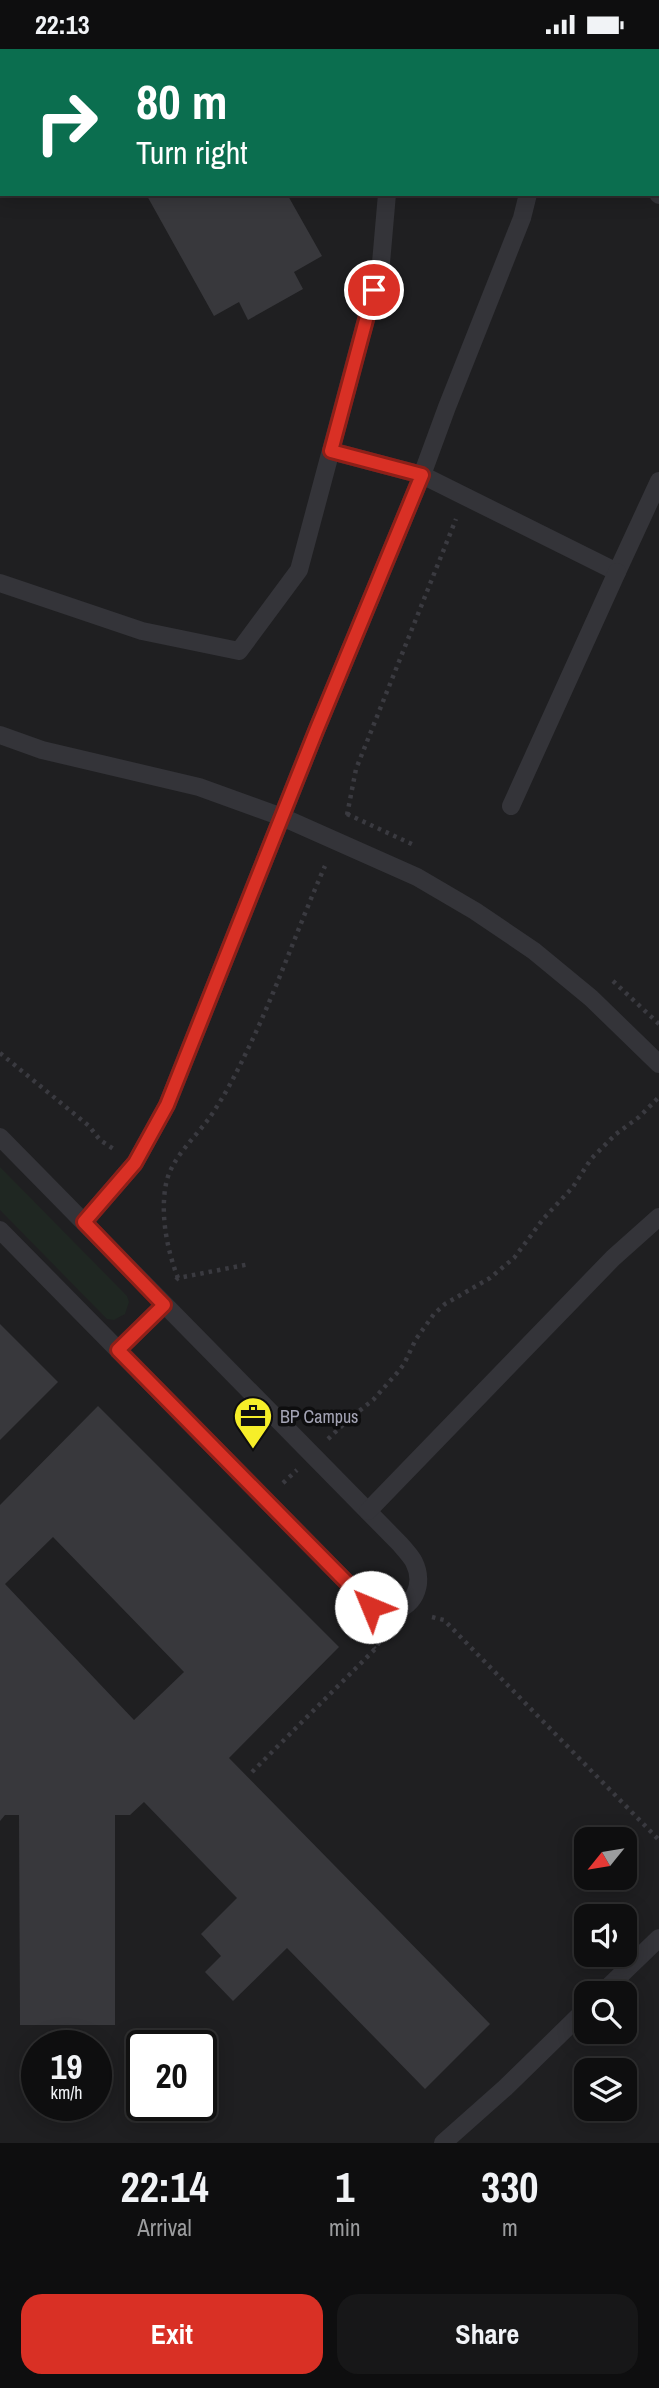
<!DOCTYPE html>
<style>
:root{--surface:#0e0e0f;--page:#171718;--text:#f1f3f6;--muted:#9b9c9e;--line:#2e2e2f;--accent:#d93025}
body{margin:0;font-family:"Archivo Narrow",sans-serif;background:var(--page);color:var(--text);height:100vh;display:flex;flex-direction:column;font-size:26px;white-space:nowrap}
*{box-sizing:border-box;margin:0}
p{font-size:23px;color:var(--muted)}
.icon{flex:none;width:38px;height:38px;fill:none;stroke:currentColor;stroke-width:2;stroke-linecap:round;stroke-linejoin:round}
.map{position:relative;height:2094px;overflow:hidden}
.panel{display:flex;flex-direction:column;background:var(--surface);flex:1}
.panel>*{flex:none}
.guide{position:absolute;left:0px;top:0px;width:660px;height:147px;box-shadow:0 4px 18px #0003,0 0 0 2px var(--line);background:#0b6e4f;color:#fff;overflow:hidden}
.needle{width:46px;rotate:240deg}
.tools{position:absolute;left:574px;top:1778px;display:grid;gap:14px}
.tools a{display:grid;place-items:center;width:63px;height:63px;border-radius:14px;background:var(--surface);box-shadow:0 4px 18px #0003,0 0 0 2px var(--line);font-size:35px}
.speed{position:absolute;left:21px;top:1981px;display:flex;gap:14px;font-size:35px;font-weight:700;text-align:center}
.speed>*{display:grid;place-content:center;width:91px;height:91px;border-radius:50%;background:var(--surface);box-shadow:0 4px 18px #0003,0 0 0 2px var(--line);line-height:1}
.speed small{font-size:18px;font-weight:400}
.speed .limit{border:4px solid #111;border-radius:10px;background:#fff;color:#111}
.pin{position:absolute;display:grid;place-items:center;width:60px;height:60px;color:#fff;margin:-30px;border:4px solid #fff;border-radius:50%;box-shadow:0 2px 7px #0007}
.me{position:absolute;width:77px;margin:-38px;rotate:315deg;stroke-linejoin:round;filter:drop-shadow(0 0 5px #0008)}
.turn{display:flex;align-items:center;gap:24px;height:147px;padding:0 21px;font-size:32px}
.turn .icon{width:91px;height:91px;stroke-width:2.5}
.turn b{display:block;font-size:49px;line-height:60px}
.eta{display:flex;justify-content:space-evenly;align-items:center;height:119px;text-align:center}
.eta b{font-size:42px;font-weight:700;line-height:49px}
.action{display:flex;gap:14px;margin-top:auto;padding:14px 21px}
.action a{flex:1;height:80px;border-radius:21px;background:var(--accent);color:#fff;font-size:28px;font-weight:700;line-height:80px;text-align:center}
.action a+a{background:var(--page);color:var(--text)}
.status{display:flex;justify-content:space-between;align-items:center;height:49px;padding:0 35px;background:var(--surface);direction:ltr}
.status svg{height:19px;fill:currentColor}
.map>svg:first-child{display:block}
.built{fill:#1f1f21;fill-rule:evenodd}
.green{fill:#1f2722}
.building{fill:#38383c;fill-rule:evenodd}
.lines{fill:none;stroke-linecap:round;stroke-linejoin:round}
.path{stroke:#3a3a40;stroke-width:4.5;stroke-dasharray:3.5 5;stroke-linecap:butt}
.lane{stroke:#343439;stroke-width:18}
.route-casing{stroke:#8d1f18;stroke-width:18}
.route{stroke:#d93025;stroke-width:12}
.labels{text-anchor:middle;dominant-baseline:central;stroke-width:7;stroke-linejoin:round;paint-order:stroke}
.poi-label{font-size:18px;fill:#a4a4b5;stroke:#0e0e0f;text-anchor:start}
</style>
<div class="status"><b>22:13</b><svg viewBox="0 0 49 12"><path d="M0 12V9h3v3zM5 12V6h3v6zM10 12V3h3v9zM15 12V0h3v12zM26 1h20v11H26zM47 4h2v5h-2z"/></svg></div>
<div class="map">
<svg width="659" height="2094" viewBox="0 0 659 2094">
<rect width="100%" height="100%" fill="#131314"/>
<path class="built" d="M0 0H659V2094H0ZM2 2H658V145H2ZM586 1790H625V1829H586ZM586 1867H625V1906H586ZM586 1944H625V1983H586ZM37 1997H96V2056H37ZM142 1997H201V2056H142ZM586 2021H625V2060H586Z"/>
<polygon class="green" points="0,1118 127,1247 129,1253 125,1265 114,1271 107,1270 0,1161"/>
<g class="building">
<polygon points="146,145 287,145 322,207 294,223 303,240 248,271 239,253 214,267"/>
<polygon points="0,1275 58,1333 0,1391"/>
<path d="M98 1357 339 1598 229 1709 490 1975 425 2040 287 1899 233 1952 205 1923 221 1907 201 1885 237 1849 144 1753 130 1766H115V1976H20L19 1766H5L0 1772V1456ZM53 1488 184 1623 134 1671 5 1535Z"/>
</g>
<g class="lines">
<g class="path">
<polyline points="347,765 416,797"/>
<polyline points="347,766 356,720 456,470"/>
<polyline points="613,932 659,975"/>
<polyline points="0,1004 89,1077 100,1091 115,1101"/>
<path d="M178 1229C167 1201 160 1165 166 1135 171 1109 195 1089 210 1068 223 1049 234 1029 244 1008 275 946 297 880 325 817"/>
<polyline points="176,1231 178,1229 250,1215"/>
<polyline points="328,1390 349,1370 373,1351 397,1324 404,1315 416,1290 434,1265 445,1255 490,1229 514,1209 544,1169 573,1138 591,1110 616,1085 639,1068 659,1048"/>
<polyline points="283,1434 297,1421"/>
<polyline points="432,1568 444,1571 659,1791"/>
<polyline points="356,1580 375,1600"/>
<polyline points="252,1723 375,1600 385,1584"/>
</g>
<g class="lane">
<polyline points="521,0 522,2"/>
<polyline points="535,0 537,2"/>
<polyline points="16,2 16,0"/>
<polyline points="0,32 2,30"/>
<polyline points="658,145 659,146"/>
<polyline points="331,402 422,426 617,523 659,432"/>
<polyline points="0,534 142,582 239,602 299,521 381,214 387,145"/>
<polyline points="0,686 42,701 199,738 282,768 417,828 475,862 534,902 591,949 659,1015"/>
<polyline points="511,757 617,523"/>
<path d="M0 1088 400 1495C405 1501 411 1507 414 1513 425 1535 414 1562 387 1562 382 1562 376 1559 371 1558L0 1181"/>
<polyline points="84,1173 135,1114 167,1056 316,682 422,426 447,358 522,169 528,145"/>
<polyline points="118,1301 164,1256"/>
<polyline points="368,1462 613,1209 659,1168"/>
<polyline points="602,1944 659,1889"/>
<polyline points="443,2094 505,2039 586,1960"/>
</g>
</g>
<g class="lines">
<g class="route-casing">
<polyline id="route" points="371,1558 118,1301 164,1256 84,1173 135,1114 167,1056 316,682 422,426 331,402 374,241"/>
</g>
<use href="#route" class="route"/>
</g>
<defs>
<g id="office-pin" transform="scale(2.0125)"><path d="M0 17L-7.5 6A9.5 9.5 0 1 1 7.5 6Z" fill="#f6ee29" stroke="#0e0e0f"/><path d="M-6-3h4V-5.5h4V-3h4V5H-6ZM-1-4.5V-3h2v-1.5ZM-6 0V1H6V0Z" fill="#111"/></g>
</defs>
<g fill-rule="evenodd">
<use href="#office-pin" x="253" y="1367"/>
</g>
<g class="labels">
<g class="poi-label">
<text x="280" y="1367">BP Campus</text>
</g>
</g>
</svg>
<div class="tools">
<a><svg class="needle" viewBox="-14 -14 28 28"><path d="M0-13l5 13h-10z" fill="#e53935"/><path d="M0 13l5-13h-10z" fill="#9b9c9e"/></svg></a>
<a><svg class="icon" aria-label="sound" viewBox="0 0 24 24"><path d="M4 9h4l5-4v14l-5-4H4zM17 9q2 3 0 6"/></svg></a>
<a><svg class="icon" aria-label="search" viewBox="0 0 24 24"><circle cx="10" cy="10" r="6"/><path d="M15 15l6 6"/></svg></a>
<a><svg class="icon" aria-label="layers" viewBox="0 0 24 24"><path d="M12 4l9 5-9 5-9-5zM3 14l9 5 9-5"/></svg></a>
</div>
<div class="speed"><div>19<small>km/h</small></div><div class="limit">20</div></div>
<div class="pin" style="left:374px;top:241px;background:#d93025"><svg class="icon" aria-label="arrive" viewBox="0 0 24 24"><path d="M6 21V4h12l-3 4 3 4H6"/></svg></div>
<svg class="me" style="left:371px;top:1558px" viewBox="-20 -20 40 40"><circle r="19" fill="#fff"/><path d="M0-13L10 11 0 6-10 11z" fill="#d93025"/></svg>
<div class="guide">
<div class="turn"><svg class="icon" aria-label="right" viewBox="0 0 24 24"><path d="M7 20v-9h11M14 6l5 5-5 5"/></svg><div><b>80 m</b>Turn right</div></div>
</div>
</div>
<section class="panel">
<div class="eta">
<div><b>22:14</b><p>Arrival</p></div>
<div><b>1</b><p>min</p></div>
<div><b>330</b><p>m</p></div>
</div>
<div class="action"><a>Exit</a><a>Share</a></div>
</section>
